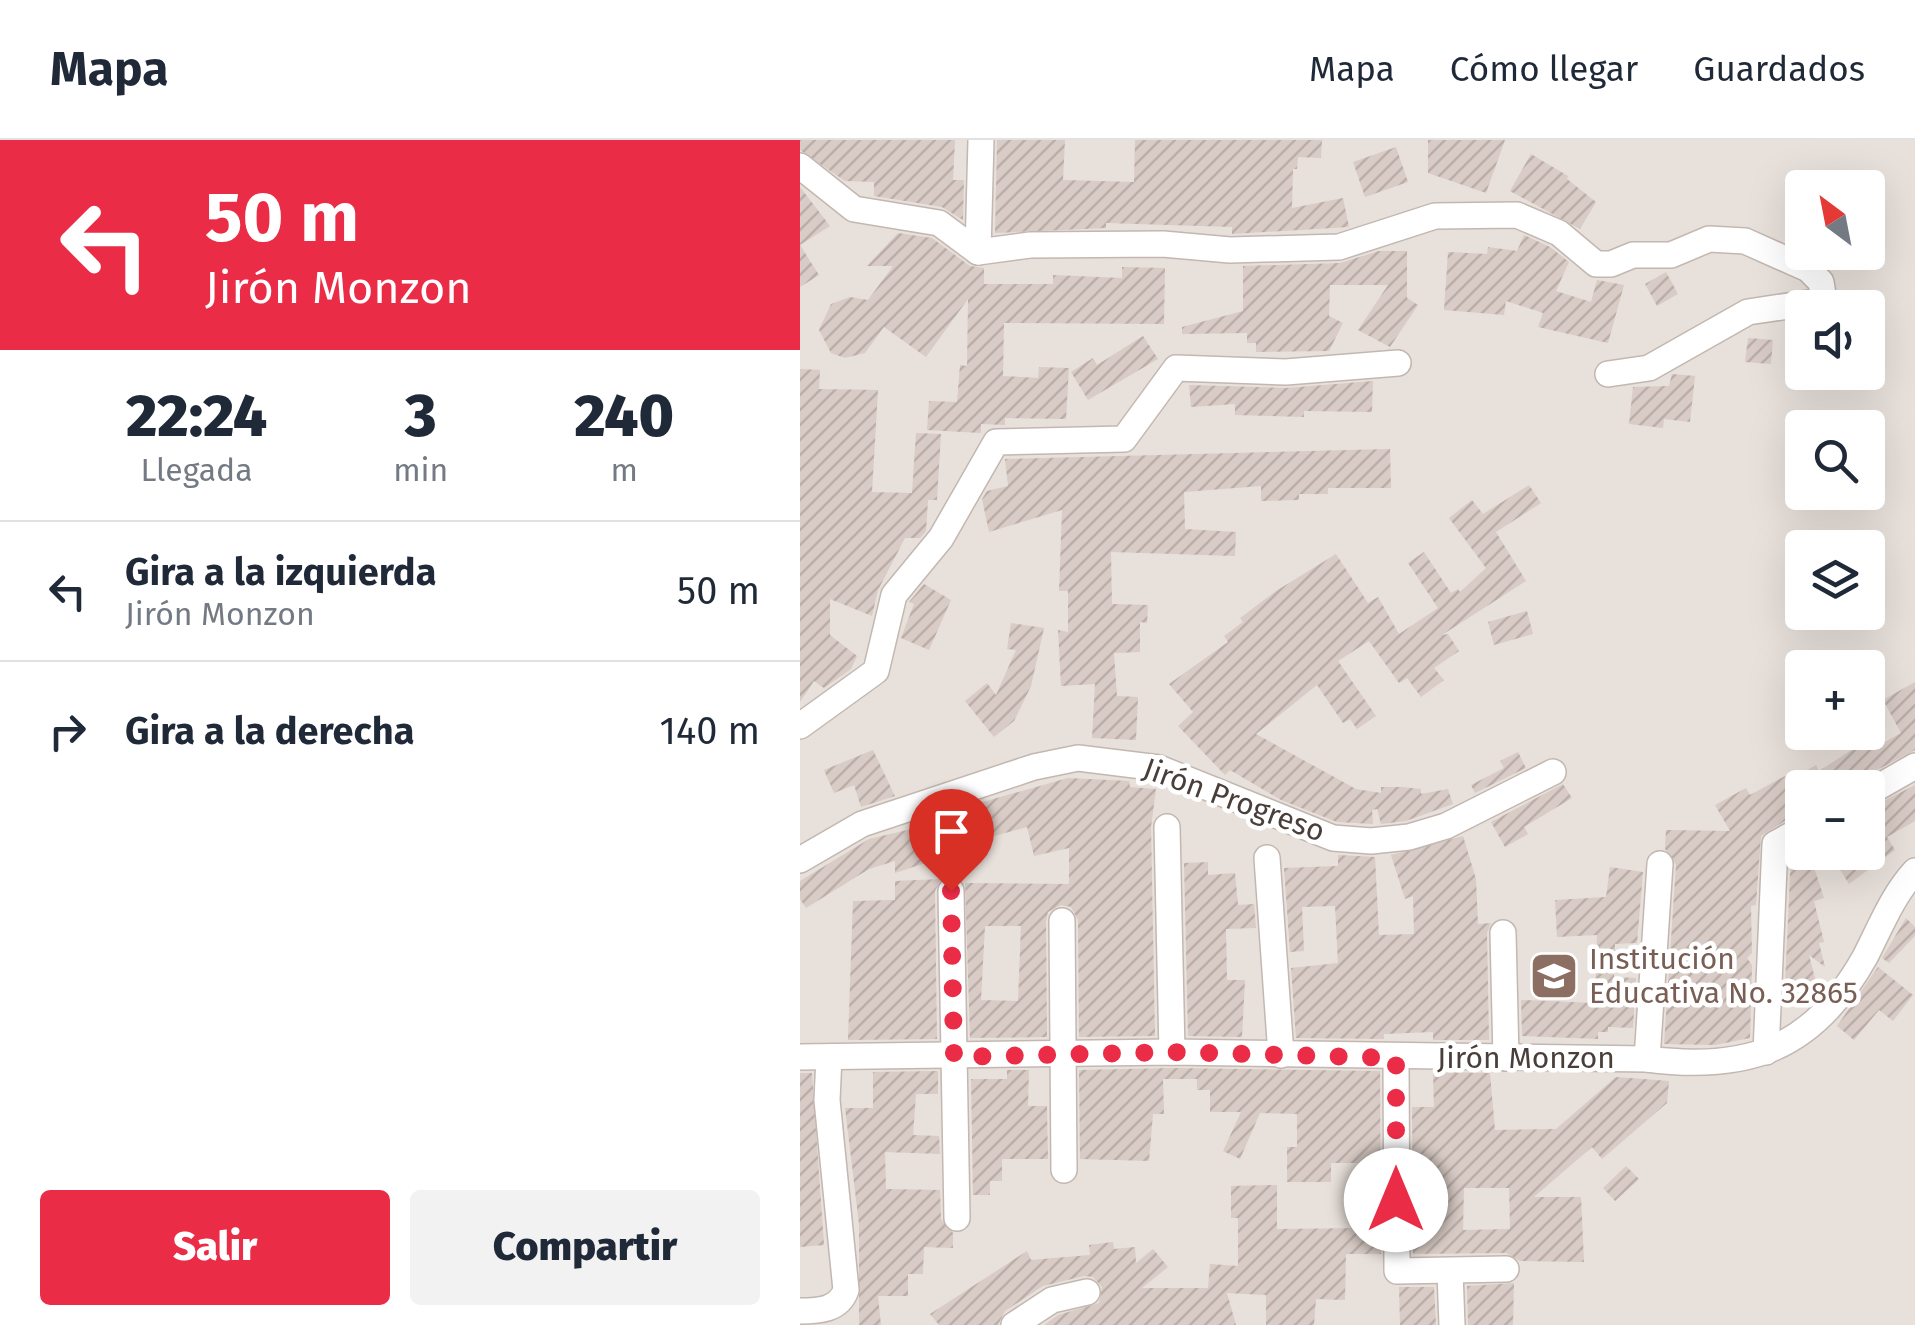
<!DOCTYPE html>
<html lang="es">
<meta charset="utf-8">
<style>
:root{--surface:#fff;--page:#f2f2f3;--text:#1f2937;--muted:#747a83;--line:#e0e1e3;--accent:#eb2c47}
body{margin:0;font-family:"Fira Sans",sans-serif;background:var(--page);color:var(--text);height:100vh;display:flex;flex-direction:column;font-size:38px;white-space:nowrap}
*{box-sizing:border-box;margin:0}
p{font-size:32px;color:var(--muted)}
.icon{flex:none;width:55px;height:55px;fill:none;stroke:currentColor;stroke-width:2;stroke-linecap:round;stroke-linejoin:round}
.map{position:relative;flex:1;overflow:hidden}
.sheet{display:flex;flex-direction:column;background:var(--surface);width:800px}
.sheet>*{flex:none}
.top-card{background:#eb2c47;color:#fff;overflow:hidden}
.needle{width:65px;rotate:328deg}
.buttons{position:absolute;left:985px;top:30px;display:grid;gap:20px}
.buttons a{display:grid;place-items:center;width:100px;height:100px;border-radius:10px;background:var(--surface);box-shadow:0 10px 40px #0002;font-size:50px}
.pin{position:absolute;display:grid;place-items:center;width:85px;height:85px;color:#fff;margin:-102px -42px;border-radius:50% 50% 50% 0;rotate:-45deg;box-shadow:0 0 10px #0007}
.pin .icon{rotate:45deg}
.me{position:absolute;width:110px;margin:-55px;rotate:0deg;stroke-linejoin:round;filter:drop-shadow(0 0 8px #0008)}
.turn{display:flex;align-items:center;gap:35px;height:210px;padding:0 40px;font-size:45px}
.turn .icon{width:130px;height:130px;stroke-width:2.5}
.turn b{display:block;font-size:70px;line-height:85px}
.eta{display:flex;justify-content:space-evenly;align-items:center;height:170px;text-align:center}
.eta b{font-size:60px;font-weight:800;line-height:70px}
.action{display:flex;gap:20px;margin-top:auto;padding:20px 40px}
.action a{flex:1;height:115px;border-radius:10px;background:var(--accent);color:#fff;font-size:40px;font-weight:800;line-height:115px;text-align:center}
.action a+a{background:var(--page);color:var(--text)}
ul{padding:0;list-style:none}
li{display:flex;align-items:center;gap:30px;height:140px;padding:0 40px;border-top:2px solid var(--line)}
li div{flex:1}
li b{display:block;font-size:38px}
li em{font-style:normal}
header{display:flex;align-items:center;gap:60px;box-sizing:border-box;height:140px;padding:0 50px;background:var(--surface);border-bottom:2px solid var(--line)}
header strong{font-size:48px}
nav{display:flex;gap:55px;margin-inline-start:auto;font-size:35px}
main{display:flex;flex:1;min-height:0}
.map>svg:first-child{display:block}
.residential{fill:#e8e0da;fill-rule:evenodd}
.building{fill:url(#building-hatch);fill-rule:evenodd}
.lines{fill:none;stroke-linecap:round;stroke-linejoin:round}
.street-casing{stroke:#c3b7b1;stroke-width:28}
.street{stroke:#fff;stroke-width:25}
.route{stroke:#eb2c47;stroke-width:18;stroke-dasharray:0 32.4}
.labels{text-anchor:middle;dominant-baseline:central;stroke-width:9;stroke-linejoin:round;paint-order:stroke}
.street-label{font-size:30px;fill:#493e3a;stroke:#fff}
.education-label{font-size:30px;fill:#785e54;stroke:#fff;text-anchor:start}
</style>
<header>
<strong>Mapa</strong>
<nav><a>Mapa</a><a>Cómo llegar</a><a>Guardados</a></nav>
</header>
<main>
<section class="sheet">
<div class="top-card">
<div class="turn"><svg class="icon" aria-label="left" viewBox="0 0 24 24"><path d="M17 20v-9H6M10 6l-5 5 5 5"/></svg><div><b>50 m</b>Jirón Monzon</div></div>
</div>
<div class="eta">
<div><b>22:24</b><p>Llegada</p></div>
<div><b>3</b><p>min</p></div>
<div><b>240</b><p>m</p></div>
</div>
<ul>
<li><svg class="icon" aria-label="left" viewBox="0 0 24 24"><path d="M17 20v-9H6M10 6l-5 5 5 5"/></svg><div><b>Gira a la izquierda</b><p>Jirón Monzon</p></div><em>50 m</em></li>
<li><svg class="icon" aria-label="right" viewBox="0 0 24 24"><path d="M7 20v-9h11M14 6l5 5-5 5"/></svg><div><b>Gira a la derecha</b></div><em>140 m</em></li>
</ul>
<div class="action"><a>Salir</a><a>Compartir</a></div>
</section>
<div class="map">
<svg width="1115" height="1185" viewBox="0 0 1115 1185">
<defs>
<pattern id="building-hatch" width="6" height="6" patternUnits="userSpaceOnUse" patternTransform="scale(2.5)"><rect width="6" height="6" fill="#d9cbc5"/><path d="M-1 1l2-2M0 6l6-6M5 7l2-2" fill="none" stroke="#bcafaa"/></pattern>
</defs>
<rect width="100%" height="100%" fill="#f5efec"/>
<path class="residential" d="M0 0H1115V1185H0ZM1002 48H1068V112H1002ZM1002 168H1068V232H1002ZM1002 288H1068V352H1002ZM1002 408H1068V472H1002ZM1002 528H1068V592H1002ZM1002 648H1068V712H1002Z"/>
<g class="building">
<polygon points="0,0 155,0 153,40 164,40 163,80 142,67 74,56 74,42 45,41 0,10"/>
<polygon points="197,0 265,0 263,40 334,42 335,0 522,0 521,18 498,17 497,29 493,29 492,68 543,58 549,87 432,94 432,87 306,83 306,88 195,93"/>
<polygon points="628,0 705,0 686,53 628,33"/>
<polygon points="596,7 608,42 565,57 553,22"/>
<polygon points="731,14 768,36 767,39 796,62 780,89 710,51"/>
<polygon points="0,47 30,86 0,105 19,135 0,147"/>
<polygon points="98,93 132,98 170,126 184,128 184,144 253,144 253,135 322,138 322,127 365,128 364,184 204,183 203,236 238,238 239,227 269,228 266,279 205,278 205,285 181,284 181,293 127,290 129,261 157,262 160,225 167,226 168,159 126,217 84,187 65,213 45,218 31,213 19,190 31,164 50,157 68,160 93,126 67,126"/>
<polygon points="724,95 750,107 769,122 756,151 791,162 797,140 824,145 808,203 738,187 743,173 706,161 704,175 644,170 648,112 687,114 688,107 717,111"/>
<polygon points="579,111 607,111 607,158 618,165 590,207 558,190 588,145 530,145 529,176 543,183 529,211 456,212 456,203 447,203 447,193 382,194 382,187 443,171 443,126 540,123"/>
<polygon points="866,132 878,154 857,166 845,144"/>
<polygon points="343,196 358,219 288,260 271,232 293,218 297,225"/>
<polygon points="948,198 973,200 971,224 945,222"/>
<polygon points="0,229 20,230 19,249 78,250 72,352 112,353 116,293 141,294 137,360 128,360 126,391 120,398 105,398 78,450 72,476 30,459 30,495 57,516 51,529 24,548 14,541 0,562"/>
<polygon points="872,234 895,236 890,282 864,279 863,288 829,284 833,247 869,246"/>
<polygon points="573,241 572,272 504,271 504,277 435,275 435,264 391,267 389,245 486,248"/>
<polygon points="590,309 591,348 528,348 528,354 499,354 499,360 461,361 461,346 384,352 385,389 436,392 435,416 311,412 312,464 348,465 347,483 340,482 340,512 314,513 317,556 338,557 336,600 292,598 295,544 261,546 258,490 268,492 268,451 259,451 262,370 189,392 182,359 187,351 208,346 205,319"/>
<polygon points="729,345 741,363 696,392 726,441 642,495 648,494 659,511 634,528 644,540 621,557 607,538 599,543 569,501 538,521 576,576 557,589 550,579 543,583 517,545 456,594 556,649 581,653 581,647 602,647 621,649 621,654 648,649 653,664 606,681 581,684 577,669 572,670 573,684 537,682 481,660 430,630 425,635 378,586 393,572 369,544 428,502 424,496 443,482 440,478 476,451 536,414 568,463 578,457 599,494 638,468 608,423 624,412 651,453 658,449 660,452 686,428 649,378 672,360 683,374"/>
<polygon points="124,444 151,460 129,510 101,498 114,464 109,462"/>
<polygon points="727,471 733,494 694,505 688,482"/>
<polygon points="211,483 244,488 231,546 214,581 194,597 165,561 187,543 196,555 216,510 207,509"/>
<polygon points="1115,542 1115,610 1060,639 1053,648 1002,648 1002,659 993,663 996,674 961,696 956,765 951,766 952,813 947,818 952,825 950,898 915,905 864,904 876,725 865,709 866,690 930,691 915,665 946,648 950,655 985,636 988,641 1016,625 1019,631 1067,600 1072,609 1101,593 1083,560"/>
<polygon points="73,610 95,656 61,667 54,645 34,653 24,630"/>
<polygon points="718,612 726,628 675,653 671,645 704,628 700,621"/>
<path d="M268 638 329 641 330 647 356 649 351 687 355 896 279 897 278 780 271 767 261 765 248 772 246 781 247 897 170 898 165 743 269 744V708L234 716 227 687 169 703 171 708 95 733V721L69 729 6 768 0 759V741L69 699 137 683 136 679 165 667ZM185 786H221L218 861 181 860Z"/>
<polygon points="763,644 772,658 724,687 728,694 705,707 691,682"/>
<polygon points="1115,645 1115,681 1087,697 1095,710 1049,744 1029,712 1068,712 1068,669"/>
<polygon points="663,696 676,739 678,784 691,783 687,793 689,900 633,900 633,892 584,894 584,899 496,898 491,828 538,823 535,766 502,767 504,811 490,812 484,728 538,726 538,715 575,717 579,795 614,794 613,756 605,759 591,715"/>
<polygon points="1002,707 1002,712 1009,712 1024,758 1014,761 1024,802 1019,803 1025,827 1009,815 1019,854 1010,864 985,844 991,714"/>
<polygon points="408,722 408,735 435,733 438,765 454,764 456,788 426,789 427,840 445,840 442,897 388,896 384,723"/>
<polygon points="810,727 843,732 837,803 815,804 814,837 836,838 833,888 808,887 808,892 798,892 798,899 722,896 721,860 795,863 797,795 757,797 755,760 806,757"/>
<polygon points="141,739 135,751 137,899 48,900 53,761 95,760 95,741"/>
<polygon points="1106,778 1115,787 1115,796 1089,823 1082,818"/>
<polygon points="1078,827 1113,855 1093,881 1079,870 1054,900 1037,886"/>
<polygon points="372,928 580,931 581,1114 546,1114 545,1160 516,1159 514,1185 466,1185 466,1155 427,1153 436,1185 244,1185 258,1175 299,1163 302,1147 293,1137 284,1136 243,1146 205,1171 198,1185 139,1185 130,1174 227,1111 231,1120 290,1115 289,1105 313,1102 314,1109 335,1107 336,1123 353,1109 368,1127 342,1148 408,1148 410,1124 438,1126 438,1078 431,1078 431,1046 477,1045 477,1089 561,1088 562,1023 531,1023 531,1042 487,1042 487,1007 497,1007 497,974 460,973 440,1019 423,1011 441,972 410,972 410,950 397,950 397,939 363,939 364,974 353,974 349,1021 280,1019 279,930"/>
<polygon points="207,930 229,930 228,966 247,966 248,1019 202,1019 202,1041 190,1041 190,1055 173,1055 171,939 207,939"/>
<polygon points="138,931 138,954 116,954 113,995 139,996 140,1014 85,1012 86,1049 140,1050 141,1079 153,1093 153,1108 124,1107 123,1134 108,1134 108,1156 78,1156 81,1185 59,1185 59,1084 45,968 73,968 73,932"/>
<path d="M633 932 690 933 695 990 756 989 816 937 869 941 867 963 802 1019 792 1007 734 1057H781L784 1122 720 1121 706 1113 613 1114 612 967H634ZM664 1048H709L710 1089 663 1090Z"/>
<polygon points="0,933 12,933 24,1105 0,1107"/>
<polygon points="826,1026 839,1039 815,1061 803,1048"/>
<polygon points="714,1143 713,1185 668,1185 667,1146"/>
<polygon points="599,1147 634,1147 636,1185 600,1185"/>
</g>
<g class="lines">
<g class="street-casing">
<g id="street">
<polyline points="0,26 54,69 139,83 178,112 230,105 363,104 430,110 539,107 635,76 717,75 759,93 796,124 811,124 833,115 871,115 909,99 945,101 1008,129 1021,142 1023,154 1015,162 948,172 849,228 808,234"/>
<polyline points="178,112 181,0"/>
<polyline points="0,586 76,531 94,455 141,398 196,302 324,299 376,228 486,232 598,223"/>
<polyline points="1068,653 1115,626"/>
<polyline points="367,687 372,912"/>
<polyline points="467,718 481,915"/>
<polyline points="0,720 62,684 234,627 278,618 359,628 533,698 571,701 609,697 646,686 753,632"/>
<polyline points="151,751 157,1078"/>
<polyline points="262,781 264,1030"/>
<polyline points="703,793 706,918"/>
<polyline points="966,912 975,704 1002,689"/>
<path d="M0 917 372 912 847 919C947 932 1013 910 1065 817 1080 788 1092 756 1115 731"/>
<polyline points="596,918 597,1131 706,1129"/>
<polyline points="847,919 860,724"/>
<polyline points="650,1132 652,1185"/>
<path d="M0 1171C19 1171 39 1170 46 1150L27 960 29 917"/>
<polyline points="214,1185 252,1160 287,1152"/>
</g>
</g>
<use href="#street" class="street"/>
</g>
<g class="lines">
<polyline class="route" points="151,751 154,917 372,912 596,918 596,1060"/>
</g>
<defs>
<g id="school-square" transform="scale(2.5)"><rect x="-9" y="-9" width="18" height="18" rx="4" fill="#8d6e63" stroke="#fff"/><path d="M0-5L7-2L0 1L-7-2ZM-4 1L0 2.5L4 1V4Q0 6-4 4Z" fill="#fff"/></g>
</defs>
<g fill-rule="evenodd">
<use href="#school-square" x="754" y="836"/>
</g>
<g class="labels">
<g class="street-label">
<text transform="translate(434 660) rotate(20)">Jirón Progreso</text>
<text x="726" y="918">Jirón Monzon</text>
</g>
<g class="education-label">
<text x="789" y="819">Institución<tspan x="789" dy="34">Educativa No. 32865</tspan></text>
</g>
</g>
</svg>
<div class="buttons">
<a><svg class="needle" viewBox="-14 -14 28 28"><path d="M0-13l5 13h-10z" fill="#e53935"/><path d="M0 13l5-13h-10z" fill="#747a83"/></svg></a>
<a><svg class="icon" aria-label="sound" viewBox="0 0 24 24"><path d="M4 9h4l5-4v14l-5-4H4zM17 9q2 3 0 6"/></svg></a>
<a><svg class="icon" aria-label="search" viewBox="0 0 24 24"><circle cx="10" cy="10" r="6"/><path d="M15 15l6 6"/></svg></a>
<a><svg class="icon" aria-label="layers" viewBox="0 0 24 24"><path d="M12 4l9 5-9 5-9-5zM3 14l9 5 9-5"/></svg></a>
<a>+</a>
<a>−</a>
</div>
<div class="pin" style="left:151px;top:751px;background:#d93025"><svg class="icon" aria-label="arrive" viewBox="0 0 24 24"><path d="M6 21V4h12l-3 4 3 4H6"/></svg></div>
<svg class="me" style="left:596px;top:1060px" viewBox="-20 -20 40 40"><circle r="19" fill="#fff"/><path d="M0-13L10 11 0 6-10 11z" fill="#eb2c47"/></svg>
</div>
</main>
